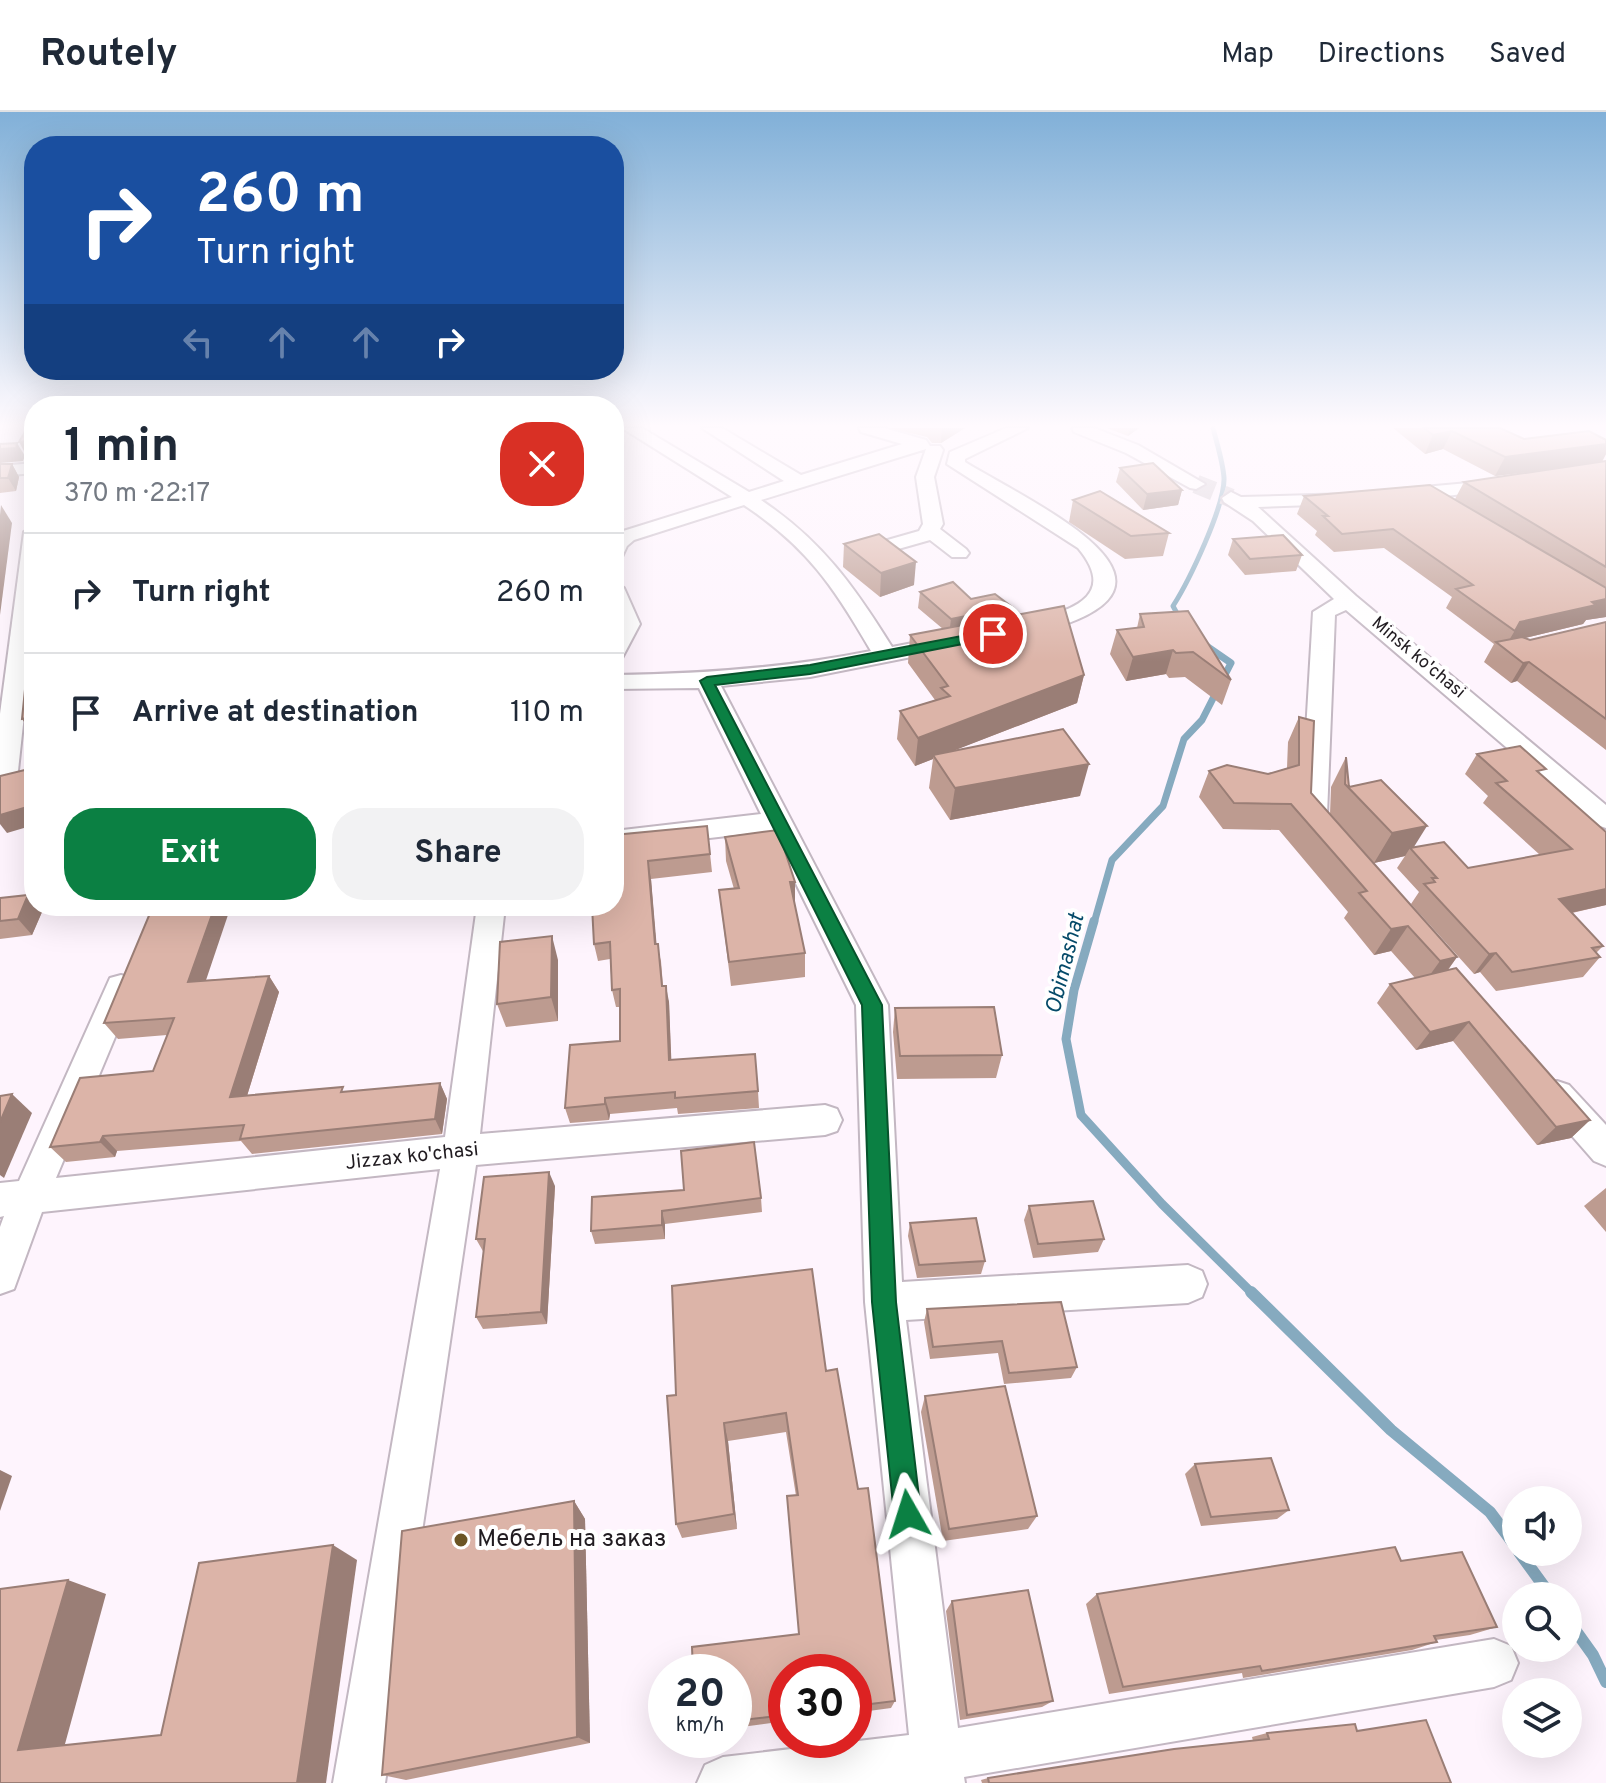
<!DOCTYPE html>
<meta charset="utf-8">
<style>
:root{--surface:#fff;--page:#f2f2f3;--text:#1f2937;--muted:#747a83;--line:#e0e1e3;--accent:#0b8043}
body{margin:0;font-family:Overpass,sans-serif;background:var(--page);color:var(--text);height:100vh;display:flex;flex-direction:column;font-size:30px;white-space:nowrap}
*{box-sizing:border-box;margin:0}
p{font-size:26px;color:var(--muted)}
.icon{flex:none;width:44px;height:44px;fill:none;stroke:currentColor;stroke-width:2;stroke-linecap:round;stroke-linejoin:round}
.map{position:relative;flex:1;overflow:hidden}
.side{position:absolute;left:24px;top:284px;width:600px;height:520px;display:flex;flex-direction:column;background:var(--surface);border-radius:32px;box-shadow:0 8px 32px #0002}
.side>*{flex:none}
.hud{position:absolute;left:24px;top:24px;width:600px;height:244px;border-radius:32px;box-shadow:0 8px 32px #0002;background:#1a4fa0;color:#fff;overflow:hidden}
.fabs{position:absolute;left:1502px;top:1374px;display:grid;gap:16px}
.fabs a{display:grid;place-items:center;width:80px;height:80px;border-radius:50%;background:var(--surface);box-shadow:0 8px 32px #0002;font-size:40px}
.speed{position:absolute;left:648px;top:1542px;display:flex;gap:16px;font-size:40px;font-weight:700;text-align:center}
.speed>*{display:grid;place-content:center;width:104px;height:104px;border-radius:50%;background:var(--surface);box-shadow:0 8px 32px #0002;line-height:1}
.speed small{font-size:20px;font-weight:400}
.speed .limit{border:12px solid #d22;background:#fff;color:#111}
.pin{position:absolute;display:grid;place-items:center;width:68px;height:68px;color:#fff;margin:-34px;border:4px solid #fff;border-radius:50%;box-shadow:0 2px 8px #0007}
.me{position:absolute;width:88px;margin:-44px;rotate:354deg;stroke-linejoin:round;filter:drop-shadow(0 0 6px #0008)}
.turn{display:flex;align-items:center;gap:28px;height:168px;padding:0 40px;font-size:36px}
.turn .icon{width:104px;height:104px;stroke-width:2.5}
.turn b{display:block;font-size:56px;line-height:68px}
.lanes{display:flex;align-items:center;height:76px;padding:0 40px;background:#0003;justify-content:center;gap:40px;direction:ltr}
.lanes .off{opacity:.35}
.round{display:grid;place-items:center;flex:none;width:84px;height:84px;border-radius:32px;background:var(--page)}
.headline{display:flex;align-items:center;justify-content:space-between;height:136px;padding:0 40px}
h1{font-size:48px;font-weight:700;line-height:60px}
.primary-button{display:flex;gap:16px;margin-top:auto;padding:16px 40px}
.primary-button a{flex:1;height:92px;border-radius:32px;background:var(--accent);color:#fff;font-size:32px;font-weight:700;line-height:92px;text-align:center}
.primary-button a+a{background:var(--page);color:var(--text)}
ul{padding:0;list-style:none}
li{display:flex;align-items:center;gap:24px;height:120px;padding:0 40px;border-top:2px solid var(--line)}
li div{flex:1}
li b{display:block;font-size:30px}
li em{font-style:normal}
header{display:flex;align-items:center;gap:48px;box-sizing:border-box;height:112px;padding:0 40px;background:var(--surface);border-bottom:2px solid var(--line)}
header strong{font-size:38px}
nav{display:flex;gap:44px;margin-inline-start:auto;font-size:28px}
.map>svg:first-child{display:block}
.lines{fill:none;stroke-linecap:round;stroke-linejoin:round}
.stream-far3{stroke:#86aabf;stroke-width:5}
.stream-far2{stroke:#86aabf;stroke-width:7}
.stream-far1{stroke:#86aabf;stroke-width:9}
.stream{stroke:#86aabf;stroke-width:12}
.minor-tunnel{stroke:#d2c9d1;stroke-width:19;stroke-dasharray:19 10;stroke-linecap:butt}
.minor-casing{stroke:#c3b7c2;stroke-width:4}
.minor{fill:#fff;fill-rule:evenodd}
.wall{fill:#bd9b90}
.shaded-wall{fill:#9a7e76}
.building{fill:#dcb4a8;stroke:#9a7e76;stroke-width:2}
.route{fill:#0b8043;stroke:#07532c;stroke-width:2}
.poi-dot{fill:#6b5424;stroke:#fff;stroke-width:3}
.labels{text-anchor:middle;dominant-baseline:central;stroke-width:8;stroke-linejoin:round;paint-order:stroke}
.far-street-label{font-size:18px;fill:#211c21;stroke:#fff}
.street-label{font-size:20px;fill:#211c21;stroke:#fff}
.water-label{font-size:22px;font-style:italic;fill:#054a69;stroke:#fff}
.near-poi-label{font-size:24px;fill:#211c21;stroke:#fff;text-anchor:start}
</style>
<header>
<strong>Routely</strong>
<nav><a>Map</a><a>Directions</a><a>Saved</a></nav>
</header>
<div class="map">
<svg width="1606" height="1671" viewBox="0 0 1606 1671">
<rect width="100%" height="100%" fill="#fef4fd"/>
<g class="lines">
<path class="stream-far3" d="M1180 507 1173 494C1189 469 1225 394 1224 366 1223 350 1217 332 1213 316"/>
<polyline class="stream-far2" points="1094,811 1112,748 1163,694 1184,627 1202,608 1231,551 1205,533"/>
<polyline class="stream-far1" points="1094,809 1074,878 1066,927 1081,1003 1162,1092 1253,1182"/>
<g class="stream">
<polyline points="1251,1180 1391,1318 1490,1400 1516,1435"/>
<polyline points="1519,1440 1551,1484"/>
<polyline points="1568,1508 1593,1543 1606,1570"/>
</g>
<polyline class="minor-tunnel" points="1196,372 1231,386"/>
<g class="minor-casing">
<g id="minor">
<path d="M622 316H642L749 380 784 369 702 316H722L801 363 902 332 861 320 859 316H884L926 328 930 334H940L943 338 934 365 943 412 940 417 966 437 969 441 966 445H952L930 428 856 449 846 443 849 439 919 419 923 412 916 365 926 337 761 388C822 429 854 474 892 535L949 524 960 531 957 536 810 565 721 574 888 893 902 1170 1188 1153 1202 1159 1207 1172 1202 1185 1188 1191 906 1208 958 1616 1494 1527 1511 1534 1518 1551 1511 1568 1494 1575 964 1665 965 1671H697L705 1653 723 1645 909 1623 865 1190 856 893 770 719 614 737V719L761 702 699 576 614 577V563C701 562 786 556 871 539 834 475 807 435 744 393L634 428 627 434 621 447 614 449V425L620 420 732 385Z"/>
<path d="M1006 316H1028L965 347V350C1039 395 1225 478 1027 523L1019 521 1016 516 1019 511C1062 501 1122 489 1078 436L947 352 950 340Z"/>
<polygon points="1072,316 1094,316 1138,333 1205,372 1196,377 1190,376 1126,341 1074,320"/>
<polygon points="34,351 34,361 0,364 0,354"/>
<polygon points="1501,368 1507,369 1510,373 1507,377 1402,389 1393,383 1402,377"/>
<path d="M1231 380 1241 385 1349 382 1351 386 1342 392 1258 395 1356 484 1606 693V716L1597 713 1346 498 1335 503 1327 703 1342 721 1338 728C1319 733 1310 720 1301 705L1313 500 1334 487 1253 409 1224 390 1222 386Z"/>
<polygon points="34,414 34,510 17,668 13,674 0,675 0,602 24,420"/>
<polygon points="614,470 624,476 640,512 622,546 614,548 614,520 618,512 614,502"/>
<polygon points="477,794 505,794 480,1022 825,993 837,997 842,1008 837,1019 825,1023 476,1053 385,1671 333,1671 440,1057 42,1100 14,1177 0,1182 0,1115 4,1104 0,1105 0,1071 19,1069 106,875 110,866 121,863 132,866 136,875 56,1066 445,1025"/>
<polygon points="1557,969 1569,973 1606,1013 1606,1054 1594,1049 1545,993 1540,983 1545,973"/>
</g>
</g>
<use href="#minor" class="minor"/>
</g>
<g class="wall">
<polygon points="888,316 965,316 941,331 932,331 927,325"/>
<polygon points="1107,316 1139,316 1128,324"/>
<polygon points="1393,316 1500,316 1524,327 1606,342 1602,350 1606,349 1606,505 1586,508 1583,512 1525,526 1530,528 1606,510 1606,638 1517,569 1511,571 1484,550 1494,532 1446,496 1452,485 1384,436 1334,440 1315,423 1317,419 1297,402 1304,384 1455,387 1464,370 1567,355 1495,364 1443,337 1425,342"/>
<polygon points="0,352 12,352 19,365 16,379 0,381"/>
<polygon points="1120,356 1182,378 1178,393 1143,398 1116,370"/>
<polygon points="1073,388 1169,421 1163,444 1125,447 1069,410"/>
<polygon points="1233,427 1302,443 1296,459 1245,463 1228,443"/>
<polygon points="844,432 914,473 880,485 843,455"/>
<polygon points="920,480 971,487 1010,504 1084,563 1077,591 952,639 1080,684 950,708 929,676 933,647 915,654 897,627 900,599 935,588 908,551 910,523 943,517 918,496"/>
<polygon points="1140,502 1231,568 1222,593 1185,565 1169,566 1166,562 1126,569 1110,542 1117,518 1137,516"/>
<polygon points="1299,605 1311,681 1457,845 1448,858 1590,1008 1571,1026 1537,1033 1453,929 1416,938 1377,891 1390,872 1415,866 1391,839 1374,843 1344,806 1348,800 1279,718 1223,717 1199,685 1209,659 1268,662 1287,656 1288,630"/>
<polygon points="1477,642 1542,663 1606,720 1606,793 1572,801 1603,834 1596,841 1600,845 1583,865 1496,879 1480,860 1474,862 1411,792 1419,780 1397,756 1405,744 1374,751 1330,702 1331,675 1346,645 1349,675 1413,736 1468,756 1540,743 1483,691 1488,684 1465,662"/>
<polygon points="707,714 712,760 651,767 656,832 661,849 663,874 669,890 671,948 758,979 759,996 678,1002 677,996 610,1002 609,1008 570,1011 565,996 620,929 620,895 616,895 612,878 610,847 598,849 594,832 614,723"/>
<polygon points="725,725 795,770 795,794 805,841 805,865 731,874 719,778 734,777 726,749"/>
<polygon points="0,786 37,794 42,800 32,823 0,827"/>
<polygon points="427,794 476,794 473,800 430,802"/>
<polygon points="558,848 558,909 506,915 497,892"/>
<polygon points="269,864 279,880 247,984 345,980 440,971 447,987 442,1022 252,1042 241,1029 117,1039 115,1045 66,1050 50,1035 153,959 167,923 118,927 104,911 205,868"/>
<polygon points="895,896 1002,943 996,966 897,967 893,920"/>
<polygon points="555,1074 547,1212 483,1217 476,1205 484,1141 476,1127"/>
<polygon points="1606,1076 1606,1120 1584,1094"/>
<polygon points="684,1078 761,1086 762,1100 665,1112 665,1127 595,1132 591,1119"/>
<polygon points="1029,1094 1104,1127 1098,1140 1033,1146 1024,1108"/>
<polygon points="910,1111 985,1149 981,1162 917,1166 908,1124"/>
<polygon points="927,1197 1077,1255 1071,1266 1004,1272 998,1241 930,1247 924,1210"/>
<polygon points="826,1259 895,1589 891,1596 854,1601 854,1560 786,1560 786,1609 734,1616 734,1560 799,1522 787,1384 796,1384 786,1320 728,1329 737,1417 682,1426 676,1412 667,1284"/>
<polygon points="925,1284 1037,1404 1028,1417 943,1429 921,1300"/>
<polygon points="1195,1352 1289,1398 1277,1407 1201,1414 1185,1362"/>
<polygon points="574,1389 585,1407 590,1631 406,1668 382,1663"/>
<polygon points="1401,1449 1497,1515 1470,1523 1436,1528 1437,1530 1412,1538 1243,1566 1242,1561 1109,1582 1086,1492 1097,1482"/>
<polygon points="952,1489 1053,1589 1042,1595 960,1608 946,1499"/>
<polygon points="1357,1619 1451,1671 982,1671 981,1668 988,1666 1253,1629 1252,1625 1267,1621"/>
</g>
<g class="shaded-wall">
<polygon points="942,316 965,316 941,331"/>
<polygon points="1130,316 1139,316 1128,324"/>
<polygon points="1452,319 1443,337 1425,342 1433,323"/>
<polygon points="34,328 34,338 24,339 19,330"/>
<polygon points="17,331 25,344 23,349 0,351 0,337"/>
<polygon points="1606,332 1606,342 1601,351 1495,364 1505,345"/>
<polygon points="12,352 19,365 16,379 8,366"/>
<polygon points="1182,378 1178,393 1143,398 1147,382"/>
<polygon points="1,393 12,411 0,503 0,403"/>
<polygon points="916,450 914,473 880,485 881,461"/>
<polygon points="1606,487 1606,505 1586,508 1583,512 1508,530 1520,510 1592,490"/>
<polygon points="1012,495 1009,511 949,523 951,507"/>
<polygon points="1173,538 1166,562 1126,569 1133,545"/>
<polygon points="1529,550 1517,569 1511,571 1523,551"/>
<polygon points="1084,563 1077,591 935,646 933,643 933,647 915,654 918,626"/>
<polygon points="34,604 34,623 33,623 22,607"/>
<polygon points="1089,652 1080,684 950,708 955,676"/>
<polygon points="34,693 34,713 7,721 0,712 0,703"/>
<polygon points="1427,714 1412,738 1410,736 1405,744 1374,751 1392,721"/>
<polygon points="648,749 651,767 658,849 655,832"/>
<polygon points="790,770 795,770 795,794"/>
<polygon points="1606,777 1606,793 1543,807 1559,787"/>
<polygon points="28,783 34,790 34,794 37,794 42,800 32,823 18,807"/>
<polygon points="215,794 231,794 200,886 188,870"/>
<polygon points="1408,814 1391,839 1374,843 1391,817"/>
<polygon points="552,824 558,848 558,909 551,885"/>
<polygon points="1496,841 1480,860 1474,862 1489,842"/>
<polygon points="1457,845 1438,871 1422,874 1440,849"/>
<polygon points="269,864 279,880 242,1000 230,985"/>
<polygon points="666,874 669,890 672,964 669,948"/>
<polygon points="1469,910 1453,929 1416,938 1430,920"/>
<polygon points="440,971 447,987 442,1022 435,1007"/>
<polygon points="12,982 32,1001 4,1066 0,1063 0,1010"/>
<polygon points="605,986 610,1002 609,1008 605,992"/>
<polygon points="1590,1008 1571,1026 1537,1033 1556,1015"/>
<polygon points="103,1024 117,1039 115,1045 100,1030"/>
<polygon points="549,1060 555,1074 547,1212 541,1200"/>
<polygon points="662,1099 665,1112 665,1127 662,1113"/>
<polygon points="724,1311 728,1329 737,1417 734,1402"/>
<polygon points="0,1358 12,1364 0,1399"/>
<polygon points="574,1389 585,1407 590,1631 577,1625"/>
<polygon points="333,1433 357,1448 326,1671 297,1671"/>
<polygon points="68,1468 106,1482 62,1643 18,1638"/>
</g>
<g class="building">
<polygon points="27,316 34,316 34,328 19,330"/>
<polygon points="1424,316 1500,316 1524,327 1589,319 1606,328 1606,332 1505,345 1452,319 1433,323"/>
<polygon points="17,331 16,336 0,337 0,332"/>
<polygon points="1606,349 1606,455 1464,370"/>
<polygon points="1153,351 1182,378 1147,382 1120,356"/>
<polygon points="0,352 12,352 8,366 0,366"/>
<polygon points="1430,373 1606,476 1606,487 1592,490 1596,493 1520,510 1515,519 1456,477 1473,473 1393,417 1342,422 1323,404 1328,404 1304,384"/>
<polygon points="1100,379 1169,421 1131,424 1073,388"/>
<polygon points="879,422 916,450 881,461 844,432"/>
<polygon points="1283,423 1302,443 1250,447 1233,427"/>
<polygon points="953,470 971,487 995,482 1012,495 951,507 920,480"/>
<polygon points="34,489 34,604 22,607"/>
<polygon points="1064,494 1084,563 918,626 900,599 950,584 941,576 948,574 910,523"/>
<polygon points="1188,499 1231,568 1193,540 1176,541 1173,538 1133,545 1117,518 1144,515 1140,502"/>
<polygon points="1606,510 1606,607 1529,550 1523,551 1496,530 1522,525 1530,528"/>
<polygon points="1299,605 1314,609 1311,681 1457,845 1440,849 1408,814 1391,817 1359,781 1367,779 1291,692 1234,691 1209,659 1227,653 1268,662 1299,653"/>
<polygon points="1063,617 1089,652 955,676 933,643"/>
<polygon points="1520,634 1546,657 1537,659 1606,720 1606,777 1559,787 1603,834 1592,836 1600,845 1512,860 1496,841 1489,842 1424,772 1435,770 1432,766 1437,766 1410,736 1444,730 1468,756 1572,737 1496,671 1507,669 1477,642"/>
<polygon points="1346,645 1349,675 1381,668 1427,714 1392,721 1345,672"/>
<polygon points="33,656 34,693 0,703 0,664"/>
<polygon points="707,714 710,742 648,749 655,832 658,832 662,874 666,874 669,948 755,942 758,979 675,986 675,980 605,986 605,992 565,996 570,933 620,929 620,877 612,878 610,830 594,832 592,794 614,794 614,723"/>
<polygon points="778,718 795,770 790,770 805,841 729,850 719,778 739,776 725,725"/>
<polygon points="28,783 18,807 0,809 0,786"/>
<polygon points="153,794 215,794 188,870 269,864 230,985 343,975 341,980 440,971 435,1007 240,1027 244,1013 103,1024 100,1030 50,1035 80,966 153,959 174,906 104,911"/>
<polygon points="552,824 551,885 497,892 500,830"/>
<polygon points="1456,856 1590,1008 1556,1015 1469,910 1430,920 1390,872"/>
<polygon points="994,895 1002,943 900,944 895,896"/>
<polygon points="12,982 0,1010 0,984"/>
<polygon points="754,1030 761,1086 662,1099 662,1113 591,1119 592,1085 684,1078 681,1039"/>
<polygon points="549,1060 541,1200 476,1205 485,1127 476,1127 484,1065"/>
<polygon points="1093,1089 1104,1127 1038,1132 1029,1094"/>
<polygon points="976,1106 985,1149 919,1153 910,1111"/>
<polygon points="812,1157 826,1259 837,1257 858,1377 868,1376 895,1589 854,1594 854,1560 786,1560 786,1603 734,1609 734,1560 693,1560 692,1535 799,1522 787,1384 798,1383 786,1301 724,1311 734,1402 676,1412 667,1284 676,1283 672,1174"/>
<polygon points="1061,1190 1077,1255 1009,1261 1002,1229 933,1235 927,1197"/>
<polygon points="1005,1274 1037,1404 949,1417 925,1284"/>
<polygon points="1271,1346 1289,1398 1211,1405 1195,1352"/>
<polygon points="574,1389 577,1625 382,1663 402,1419"/>
<polygon points="333,1433 297,1671 0,1671 0,1477 68,1468 18,1638 161,1623 199,1451"/>
<polygon points="1395,1435 1401,1449 1462,1440 1497,1515 1434,1524 1437,1530 1262,1559 1260,1554 1123,1575 1097,1482"/>
<polygon points="1028,1478 1053,1589 967,1603 952,1489"/>
<polygon points="1426,1608 1451,1671 989,1671 988,1666 1174,1637 1269,1627 1267,1621 1355,1612 1357,1619"/>
</g>
<linearGradient id="sky" x2="0" y2="1"><stop stop-color="#81b0d8"/><stop offset="0.57" stop-color="#fffafe"/><stop offset="1" stop-color="#fffafe" stop-opacity="0"/></linearGradient>
<rect width="1606" height="550" fill="url(#sky)"/>
<polygon class="route" points="993,518 1000,522 998,525 810,562 715,573 882,893 896,1190 921,1402 917,1412 908,1415 898,1412 894,1402 872,1190 862,893 700,569 707,565 810,553"/>
<circle class="poi-dot" cx="461" cy="1428" r="8"/>
<g class="labels">
<g class="far-street-label">
<text transform="translate(1418 546) rotate(40)">Minsk ko'chasi</text>
</g>
<g class="street-label">
<text transform="translate(412 1045) rotate(-6)">Jizzax ko'chasi</text>
</g>
<g class="water-label">
<text transform="translate(1066 852) rotate(-76)">Obimashat</text>
</g>
<g class="near-poi-label">
<text x="477" y="1428">Мебель на заказ</text>
</g>
</g>
</svg>
<div class="fabs">
<a><svg class="icon" aria-label="sound" viewBox="0 0 24 24"><path d="M4 9h4l5-4v14l-5-4H4zM17 9q2 3 0 6"/></svg></a>
<a><svg class="icon" aria-label="search" viewBox="0 0 24 24"><circle cx="10" cy="10" r="6"/><path d="M15 15l6 6"/></svg></a>
<a><svg class="icon" aria-label="layers" viewBox="0 0 24 24"><path d="M12 4l9 5-9 5-9-5zM3 14l9 5 9-5"/></svg></a>
</div>
<div class="speed"><div>20<small>km/h</small></div><div class="limit">30</div></div>
<div class="pin" style="left:993px;top:522px;background:#d93025"><svg class="icon" aria-label="arrive" viewBox="0 0 24 24"><path d="M6 21V4h12l-3 4 3 4H6"/></svg></div>
<svg class="me" style="left:908px;top:1402px" viewBox="-20 -20 40 40"><path d="M0-17L14 15 0 8-14 15z" fill="#0b8043" stroke="#fff" stroke-width="4"/></svg>
<div class="hud">
<div class="turn"><svg class="icon" aria-label="right" viewBox="0 0 24 24"><path d="M7 20v-9h11M14 6l5 5-5 5"/></svg><div><b>260 m</b>Turn right</div></div>
<div class="lanes"><svg class="icon off" aria-label="left" viewBox="0 0 24 24"><path d="M17 20v-9H6M10 6l-5 5 5 5"/></svg><svg class="icon off" aria-label="ahead" viewBox="0 0 24 24"><path d="M12 20V5M6 11l6-6 6 6"/></svg><svg class="icon off" aria-label="ahead" viewBox="0 0 24 24"><path d="M12 20V5M6 11l6-6 6 6"/></svg><svg class="icon" aria-label="right" viewBox="0 0 24 24"><path d="M7 20v-9h11M14 6l5 5-5 5"/></svg></div>
</div>
<section class="side">
<div class="headline"><div><h1>1 min</h1><p>370 m · 22:17</p></div><a class="round" style="background:#d93025;color:#fff"><svg class="icon" aria-label="close" viewBox="0 0 24 24"><path d="M6 6l12 12M18 6L6 18"/></svg></a></div>
<ul>
<li><svg class="icon" aria-label="right" viewBox="0 0 24 24"><path d="M7 20v-9h11M14 6l5 5-5 5"/></svg><div><b>Turn right</b></div><em>260 m</em></li>
<li><svg class="icon" aria-label="arrive" viewBox="0 0 24 24"><path d="M6 21V4h12l-3 4 3 4H6"/></svg><div><b>Arrive at destination</b></div><em>110 m</em></li>
</ul>
<div class="primary-button"><a>Exit</a><a>Share</a></div>
</section>
</div>
